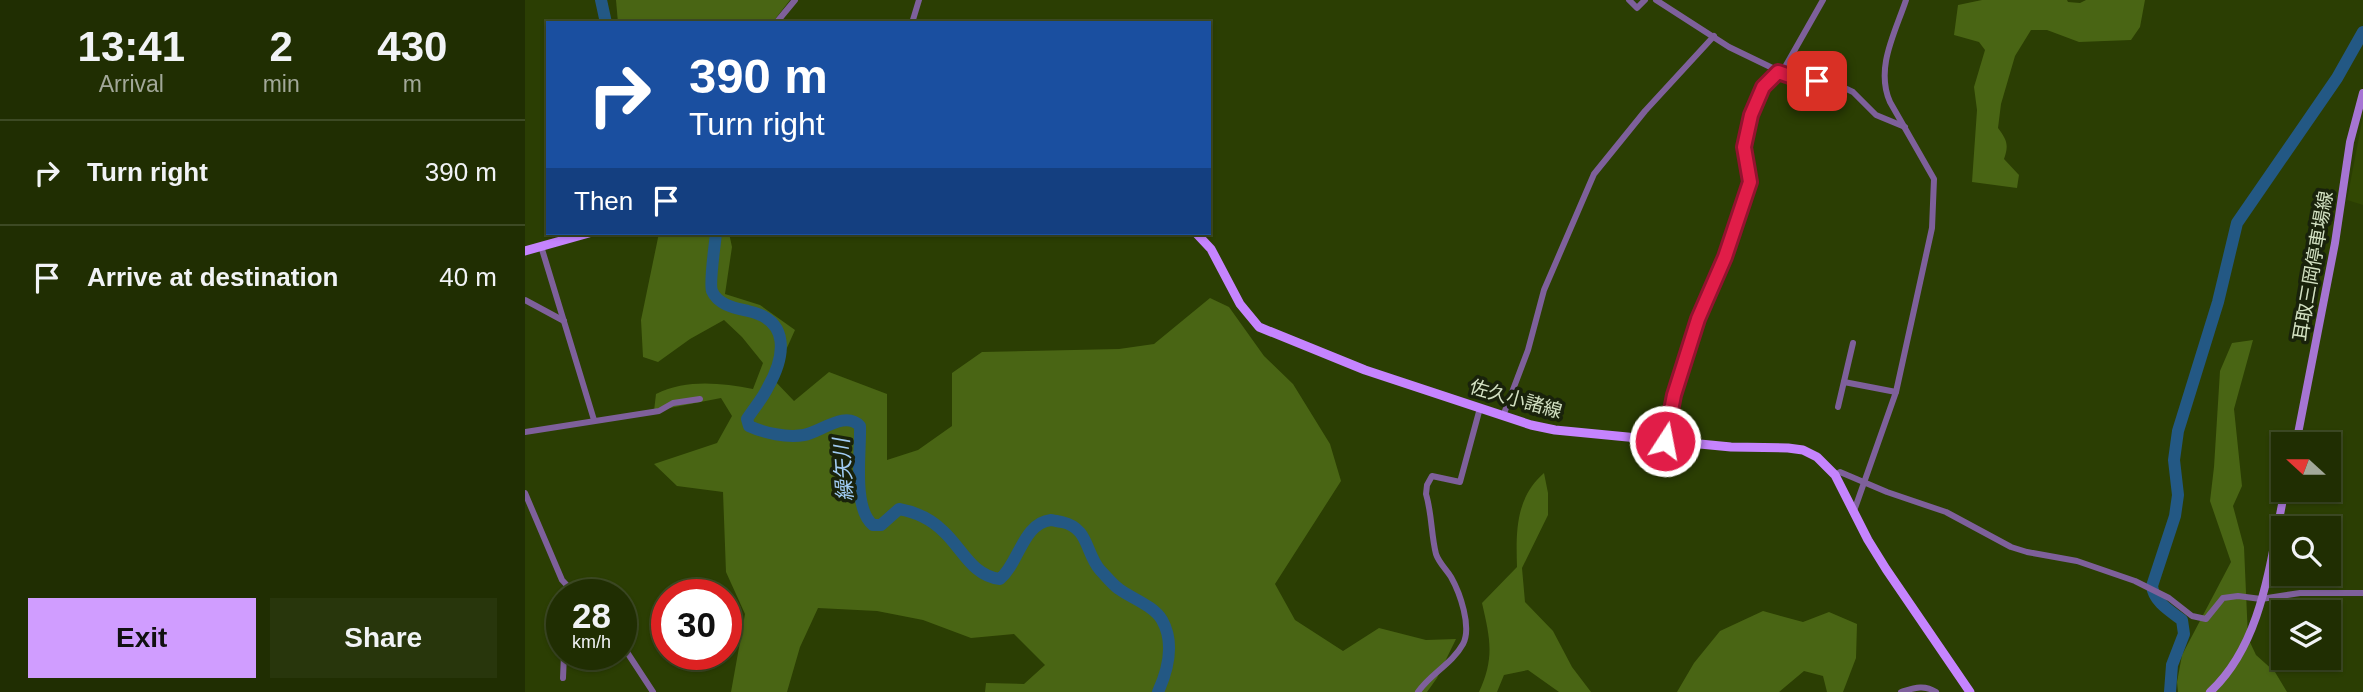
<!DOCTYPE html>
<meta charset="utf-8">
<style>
:root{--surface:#202e02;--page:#28360c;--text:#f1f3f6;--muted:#a2a899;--line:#3d4a24;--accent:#d09dff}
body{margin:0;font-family:Arial,"Noto Sans JP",sans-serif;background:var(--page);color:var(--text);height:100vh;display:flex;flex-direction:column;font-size:26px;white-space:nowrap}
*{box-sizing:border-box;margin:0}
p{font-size:23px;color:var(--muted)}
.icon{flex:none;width:38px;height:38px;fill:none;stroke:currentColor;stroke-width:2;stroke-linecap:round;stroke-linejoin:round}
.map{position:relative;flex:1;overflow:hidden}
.sheet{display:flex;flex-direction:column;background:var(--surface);width:525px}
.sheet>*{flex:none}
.top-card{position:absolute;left:21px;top:21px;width:665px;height:214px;border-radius:0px;box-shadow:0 2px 5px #0004,0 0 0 2px var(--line);background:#1a4fa0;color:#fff;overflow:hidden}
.needle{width:46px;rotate:291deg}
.fabs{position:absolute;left:1746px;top:432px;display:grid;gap:14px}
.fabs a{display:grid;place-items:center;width:70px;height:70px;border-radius:0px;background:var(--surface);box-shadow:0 2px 5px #0004,0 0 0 2px var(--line);font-size:35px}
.speed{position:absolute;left:21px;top:579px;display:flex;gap:14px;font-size:35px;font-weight:700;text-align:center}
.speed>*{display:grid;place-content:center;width:91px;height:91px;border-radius:50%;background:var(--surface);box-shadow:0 2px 5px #0004,0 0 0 2px var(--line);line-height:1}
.speed small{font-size:18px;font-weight:400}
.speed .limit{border:10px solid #d22;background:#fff;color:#111}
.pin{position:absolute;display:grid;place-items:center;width:60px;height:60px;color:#fff;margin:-30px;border-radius:14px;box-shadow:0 4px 10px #0006}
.me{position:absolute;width:77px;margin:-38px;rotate:11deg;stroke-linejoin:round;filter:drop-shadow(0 0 5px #0008)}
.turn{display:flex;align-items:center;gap:24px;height:147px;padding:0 28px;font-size:32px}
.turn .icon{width:91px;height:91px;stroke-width:2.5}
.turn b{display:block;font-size:49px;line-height:60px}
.then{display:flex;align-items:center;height:66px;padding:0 28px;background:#0003;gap:14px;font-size:26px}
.eta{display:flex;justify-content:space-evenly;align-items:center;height:119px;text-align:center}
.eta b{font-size:42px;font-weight:800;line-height:49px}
.primary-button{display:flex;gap:14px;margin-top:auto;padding:14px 28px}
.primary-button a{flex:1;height:80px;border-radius:0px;background:var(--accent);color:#111;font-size:28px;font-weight:800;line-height:80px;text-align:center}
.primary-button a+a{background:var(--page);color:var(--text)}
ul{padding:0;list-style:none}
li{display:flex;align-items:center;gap:21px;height:105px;padding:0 28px;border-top:2px solid var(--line)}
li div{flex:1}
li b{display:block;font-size:26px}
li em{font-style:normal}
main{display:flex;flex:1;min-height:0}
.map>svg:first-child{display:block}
.built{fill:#324803}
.green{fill:#496514}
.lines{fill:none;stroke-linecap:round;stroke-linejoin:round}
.river{stroke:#235884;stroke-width:12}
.street{stroke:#7e609b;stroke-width:6}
.secondary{stroke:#a675d3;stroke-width:8}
.primary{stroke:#c584fe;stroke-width:9}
.route-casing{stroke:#92132f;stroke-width:18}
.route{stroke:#e11d48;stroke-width:12}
.labels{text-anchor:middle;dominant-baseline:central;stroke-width:7;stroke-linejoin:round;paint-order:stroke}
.street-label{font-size:19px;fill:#d3e1c3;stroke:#19220b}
.water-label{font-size:21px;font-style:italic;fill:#a1ccf4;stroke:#19220b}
</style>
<main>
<section class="sheet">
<div class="eta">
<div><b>13:41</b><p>Arrival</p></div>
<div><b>2</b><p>min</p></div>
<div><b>430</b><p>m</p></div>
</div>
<ul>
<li><svg class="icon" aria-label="right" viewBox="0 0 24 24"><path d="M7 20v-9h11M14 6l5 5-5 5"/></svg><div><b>Turn right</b></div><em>390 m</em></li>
<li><svg class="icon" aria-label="arrive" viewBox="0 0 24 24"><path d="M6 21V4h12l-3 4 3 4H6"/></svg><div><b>Arrive at destination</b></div><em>40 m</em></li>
</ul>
<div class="primary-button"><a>Exit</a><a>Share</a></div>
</section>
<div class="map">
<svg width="1838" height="692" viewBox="0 0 1838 692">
<rect width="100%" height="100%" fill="#2b3e03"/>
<polygon class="built" points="1838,116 1838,205 1822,200"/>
<g class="green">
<polygon points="91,0 265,0 247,23 93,23"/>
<path d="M1457 0H1542L1543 2 1555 3 1561 0H1620L1615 27 1606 40 1554 42 1522 30H1506L1490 56 1476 104 1473 128C1482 140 1484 145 1479 159L1494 175 1492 188 1447 182 1452 110 1449 87 1460 50 1454 42 1429 35 1433 5Z"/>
<path d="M134 233H204L207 247 200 294 235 305 270 330 248 379 269 401 304 372 362 394V460L393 450 427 426V373L457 352 594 349 629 344 685 298 704 307 739 356 768 384 805 444 816 481 750 584 770 620 818 651 854 628 901 640 931 639 912 678 902 692H460L461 683 499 684 520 665 489 634 446 638 398 620 352 611 293 608 275 647 262 692H206L220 614 201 572 198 492 152 486 129 464 192 443 207 416 196 398 129 411 131 394C162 379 195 383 228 389L238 363 217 337 199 320 165 339 133 362 118 357 116 320Z"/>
<polygon points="1728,340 1709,409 1717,486 1708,506 1719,547 1723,638 1731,655 1750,672 1762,692 1653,692 1652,682 1657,655 1706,562 1685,501 1689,467 1695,371 1707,343"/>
<path d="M1019 473 1023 493V515L997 568 1000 602 1028 631 1047 667 1066 692H1034L1003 670 979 675 972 692H954C970 658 965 638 957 603L992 567C991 533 990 498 1019 473Z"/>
<polygon points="1238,611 1278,622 1304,612 1332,624 1331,658 1318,692 1302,692 1298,676 1279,671 1254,692 1152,692 1169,663 1195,631"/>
</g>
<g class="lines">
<g class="river">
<polyline points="76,0 81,23"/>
<path d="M191 233C190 245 184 283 187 291 193 305 210 308 223 311 266 320 260 357 243 387 238 398 229 408 222 419L224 426C239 433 262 438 279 435 296 432 320 410 335 426 336 451 327 508 348 525H356L374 509C391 512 406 519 418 531 437 548 447 576 475 579 494 563 498 523 526 520 527 520 536 522 537 522 564 528 560 552 575 570 581 576 587 584 594 589 606 598 629 606 637 620 650 643 643 670 633 692"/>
<path d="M1645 692 1647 665 1659 634 1657 620C1645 611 1629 602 1627 586L1650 516 1653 495 1649 460 1653 431 1693 302 1712 223 1812 78 1838 32"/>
</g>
<g class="street">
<polyline points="1104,0 1112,8 1120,0"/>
<polyline points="1131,0 1204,47 1266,77 1307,82 1328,92 1351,115 1380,127"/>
<polyline points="251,23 270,0"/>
<polyline points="387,23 394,0"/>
<polyline points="16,246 69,420"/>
<polyline points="0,300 39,321"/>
<polyline points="1319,382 1371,392"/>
<polyline points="1313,407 1328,343"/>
<polyline points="978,416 1003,350 1019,290 1069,174 1120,111 1189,36"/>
<polyline points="0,432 134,411 148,403 175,399"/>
<polyline points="1140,441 1149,395 1173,319 1200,257 1225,182 1219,147 1226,115 1238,87 1247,76 1260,67 1298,0"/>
<polyline points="1310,475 1315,472 1362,492 1421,512 1486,547 1502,552 1552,561 1610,581 1644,598 1667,616 1681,619 1698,598 1713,596 1736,599 1775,593 1838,593"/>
<polyline points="0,493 37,580 51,595"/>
<path d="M1329 511 1371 392 1407 228 1409 179 1365 102C1350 68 1370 33 1381 0"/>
<polyline points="96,643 128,692"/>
<polyline points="38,678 39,654"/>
<path d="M893 692C905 674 927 664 938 644 947 627 935 593 926 577 921 569 914 563 911 554 906 534 907 514 901 494L902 485 907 476 935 482 955 408"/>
<path d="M1376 692C1389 688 1399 684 1411 692"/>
</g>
<g class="secondary">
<polyline points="1771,444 1810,243 1825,142 1838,93"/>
<path d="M1685 692C1739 642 1745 558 1760 490"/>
</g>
<g class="primary">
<polyline points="671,233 686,249 715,304 734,327 840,370 1006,425 1030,430 1206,447 1263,448 1278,450 1292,457 1310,475 1343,540 1361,569 1445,692"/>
<polyline points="0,251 64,233"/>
</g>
</g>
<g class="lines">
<g class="route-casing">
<polyline id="route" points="1140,441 1149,395 1173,319 1200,257 1225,182 1219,147 1226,115 1238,87 1253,72 1276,80 1292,81"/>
</g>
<use href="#route" class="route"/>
</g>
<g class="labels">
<g class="street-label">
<text transform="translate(1788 266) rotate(-80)">耳取三岡停車場線</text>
<text transform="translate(991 399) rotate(16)">佐久小諸線</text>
</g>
<g class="water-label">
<text transform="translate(318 470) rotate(-94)">繰矢川</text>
</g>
</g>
</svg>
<div class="fabs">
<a><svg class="needle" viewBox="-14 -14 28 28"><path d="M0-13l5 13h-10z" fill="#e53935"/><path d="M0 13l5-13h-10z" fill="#a2a899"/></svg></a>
<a><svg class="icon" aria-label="search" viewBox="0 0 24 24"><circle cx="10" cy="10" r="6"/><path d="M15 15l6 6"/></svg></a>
<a><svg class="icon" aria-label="layers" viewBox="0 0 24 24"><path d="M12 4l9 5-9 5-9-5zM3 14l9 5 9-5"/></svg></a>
</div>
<div class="speed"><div>28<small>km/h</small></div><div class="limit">30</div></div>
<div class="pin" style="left:1292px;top:81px;background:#d93025"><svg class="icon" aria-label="arrive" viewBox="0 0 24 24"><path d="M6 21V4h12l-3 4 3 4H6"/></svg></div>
<svg class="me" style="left:1140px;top:441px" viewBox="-20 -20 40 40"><circle r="17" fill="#e11d48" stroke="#fff" stroke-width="3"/><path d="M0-11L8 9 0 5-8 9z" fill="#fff"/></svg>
<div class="top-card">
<div class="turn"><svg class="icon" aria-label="right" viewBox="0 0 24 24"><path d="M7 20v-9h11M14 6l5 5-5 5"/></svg><div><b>390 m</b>Turn right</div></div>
<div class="then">Then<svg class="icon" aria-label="arrive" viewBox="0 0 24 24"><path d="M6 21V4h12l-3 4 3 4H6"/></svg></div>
</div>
</div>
</main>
